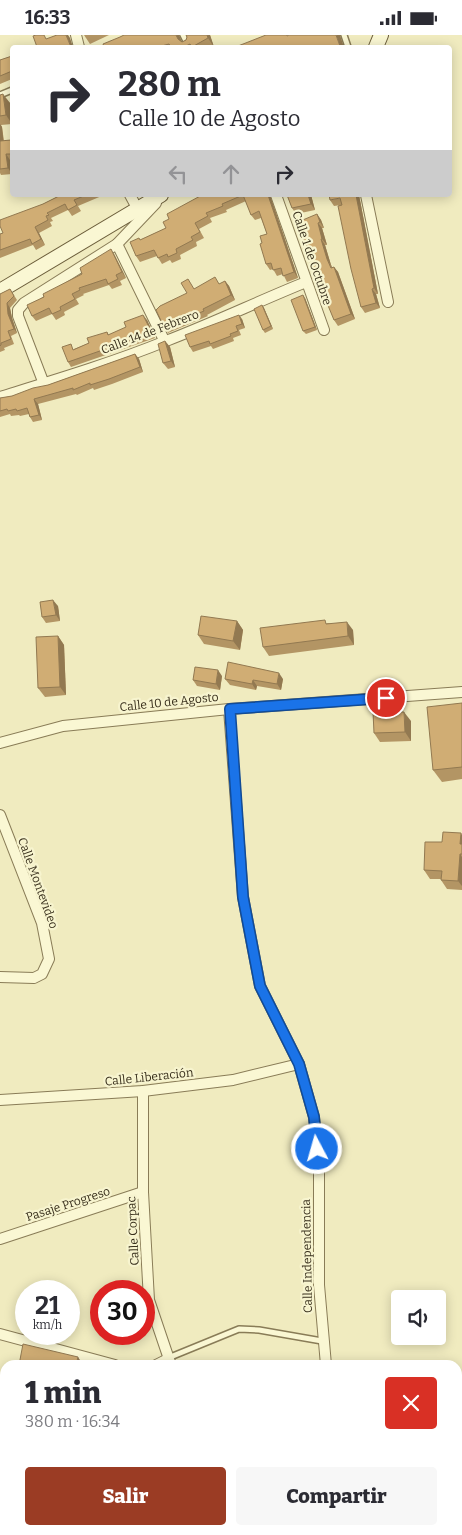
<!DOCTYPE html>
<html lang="es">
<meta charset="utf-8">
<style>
:root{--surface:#fff;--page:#f7f7f7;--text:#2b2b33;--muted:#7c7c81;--accent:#9b3c24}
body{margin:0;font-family:Bitter,serif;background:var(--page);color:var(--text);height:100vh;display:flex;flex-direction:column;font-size:19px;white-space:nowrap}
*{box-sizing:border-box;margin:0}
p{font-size:16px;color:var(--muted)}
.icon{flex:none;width:28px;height:28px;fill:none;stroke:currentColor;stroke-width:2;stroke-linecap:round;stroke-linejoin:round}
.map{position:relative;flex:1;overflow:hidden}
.sheet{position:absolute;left:0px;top:1325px;width:462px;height:175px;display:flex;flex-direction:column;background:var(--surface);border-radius:15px 15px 0 0;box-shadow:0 2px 12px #0003}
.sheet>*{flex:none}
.top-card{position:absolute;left:10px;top:10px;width:442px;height:152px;border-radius:5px;box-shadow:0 2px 12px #0003;background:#fff;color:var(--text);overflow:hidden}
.tools{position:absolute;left:391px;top:1255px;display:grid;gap:10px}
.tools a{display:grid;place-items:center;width:55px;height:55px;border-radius:5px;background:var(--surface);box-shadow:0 2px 12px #0003;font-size:25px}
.speed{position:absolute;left:15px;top:1245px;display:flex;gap:10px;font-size:25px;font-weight:700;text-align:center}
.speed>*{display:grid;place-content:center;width:65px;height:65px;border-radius:50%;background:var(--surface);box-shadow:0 2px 12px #0003;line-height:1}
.speed small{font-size:12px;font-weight:400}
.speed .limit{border:8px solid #d22;background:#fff;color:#111}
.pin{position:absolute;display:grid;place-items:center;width:42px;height:42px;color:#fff;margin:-21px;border:2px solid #fff;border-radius:50%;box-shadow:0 1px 5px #0007}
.me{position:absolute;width:55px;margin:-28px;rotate:354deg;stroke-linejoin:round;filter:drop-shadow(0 0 4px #0008)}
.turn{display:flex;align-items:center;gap:18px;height:105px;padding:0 25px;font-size:22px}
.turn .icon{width:65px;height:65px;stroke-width:2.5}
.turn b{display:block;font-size:35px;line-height:42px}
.lanes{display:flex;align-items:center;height:48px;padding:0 25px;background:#0003;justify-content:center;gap:25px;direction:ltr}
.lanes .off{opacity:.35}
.round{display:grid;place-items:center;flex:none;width:52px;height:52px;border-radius:5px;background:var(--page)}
.summary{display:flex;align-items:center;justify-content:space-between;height:85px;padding:0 25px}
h1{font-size:30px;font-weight:800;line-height:38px}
.action{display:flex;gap:10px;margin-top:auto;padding:10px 25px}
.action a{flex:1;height:58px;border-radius:5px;background:var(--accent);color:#fff;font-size:20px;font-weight:800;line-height:58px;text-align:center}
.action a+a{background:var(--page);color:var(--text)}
.status{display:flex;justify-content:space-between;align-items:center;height:35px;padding:0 25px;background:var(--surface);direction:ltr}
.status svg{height:14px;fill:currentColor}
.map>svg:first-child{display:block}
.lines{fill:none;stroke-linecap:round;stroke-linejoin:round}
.lane-casing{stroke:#897c57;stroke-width:8}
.street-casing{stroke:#897c57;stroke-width:12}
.secondary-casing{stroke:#6b5d3a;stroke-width:16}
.lane{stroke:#faf7d3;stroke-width:5}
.street{stroke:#faf7d3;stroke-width:10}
.secondary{stroke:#faf7d3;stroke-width:14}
.wall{fill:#b39564}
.shaded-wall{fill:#927951}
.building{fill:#d0ad74;stroke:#927951}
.route-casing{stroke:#114b97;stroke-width:12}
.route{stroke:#1a73e8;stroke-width:9}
.labels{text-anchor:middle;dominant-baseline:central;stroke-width:4.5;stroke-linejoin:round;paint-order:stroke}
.street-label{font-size:12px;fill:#382f1c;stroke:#f7f4cf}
</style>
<div class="status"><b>16:33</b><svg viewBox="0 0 49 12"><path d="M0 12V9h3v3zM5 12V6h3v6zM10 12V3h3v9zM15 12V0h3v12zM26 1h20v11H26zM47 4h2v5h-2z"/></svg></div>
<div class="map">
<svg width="462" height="1500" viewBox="0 0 462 1500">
<rect width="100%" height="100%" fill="#f0ebbf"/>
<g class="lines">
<g class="lane-casing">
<g id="lane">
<polyline points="183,0 189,12"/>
<polyline points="344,0 348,12"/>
<polyline points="0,60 12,55"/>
<polyline points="168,1323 239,1294 259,1295 322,1306"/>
</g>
</g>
<g class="street-casing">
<g id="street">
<polyline points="76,0 79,12"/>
<polyline points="130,160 137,173"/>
<polyline points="276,160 324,295"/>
<polyline points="366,160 388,267"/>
<polyline points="117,209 165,307"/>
<polyline points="44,349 18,281 18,275 24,268 117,209 156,168"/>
<path d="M0 362C55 345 112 328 166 306 213 288 259 266 306 247"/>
<polyline points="229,674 243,862 260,951 299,1029 314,1082 319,1130 319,1250 326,1330"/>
<polyline points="0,708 63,691 229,674 462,657"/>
<polyline points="0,780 42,888 49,924 42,939 34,943 0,942"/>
<polyline points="143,1056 143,1157 149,1265 171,1330"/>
<polyline points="0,1065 143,1056 233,1045 299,1029"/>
<polyline points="0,1204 143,1157"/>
<polyline points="0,1299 115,1330"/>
<polyline points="156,1330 168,1324"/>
<polyline points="0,1453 5,1454"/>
<polyline points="238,1495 239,1500"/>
<polyline points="376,1495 378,1500"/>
<polyline points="93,1500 95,1495"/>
</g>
</g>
<g class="secondary-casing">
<g id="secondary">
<polyline points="376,12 381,0"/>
<polyline points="0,256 161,160"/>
</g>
</g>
<use href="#lane" class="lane"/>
<use href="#street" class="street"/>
<use href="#secondary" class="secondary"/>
</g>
<g class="wall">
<polygon points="84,0 109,0 90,9"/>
<polygon points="124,0 179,0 181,6 182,7 186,5 187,2 186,0 211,0 210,0 214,12 104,12"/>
<polygon points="12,21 12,44 0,49 0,25"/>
<polygon points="0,60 10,68 12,89 1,90 2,92 4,106 11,105 12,107 12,125 10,125 12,139 1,140 0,138"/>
<polygon points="61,160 104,160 78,171 81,176 72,181 68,175 51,183 53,186 50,187 52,191 39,198 45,210 36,215 33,210 0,223 0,199 3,198 43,169"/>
<polygon points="202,160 270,160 298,243 287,247 283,239 277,241 273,234 270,235 266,229 262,208 267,199 261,183 255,185 251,180 246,166 226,175 227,177 210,183 212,187 199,194 204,203 196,207 197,211 180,220 181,224 172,228 170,225 162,229 157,221 140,227 136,221 140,205 166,193 169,184"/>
<polygon points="287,160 311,160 315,175 296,179 292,173"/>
<polygon points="359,160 378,259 376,259 380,273 365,278 361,272 341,170 334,171 330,165"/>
<polygon points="317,179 321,185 324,193 322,193 327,210 325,210 331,230 332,232 334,232 338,237 355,284 338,291 334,285 307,211 305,208"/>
<polygon points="114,219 126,243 120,246 122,250 112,254 109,250 83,259 84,260 76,264 79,269 64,277 65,280 56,285 52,279 36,286 32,281 44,262"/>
<polygon points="225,246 229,251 235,265 207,280 208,281 168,298 164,292 187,258 194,254 220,249"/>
<polygon points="10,254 17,265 10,273 12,283 17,298 11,301 14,309 4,313 5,315 0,317 0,259"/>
<polygon points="305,263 317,295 306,299 303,296"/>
<polygon points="262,270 264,273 273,294 265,298 263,295"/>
<polygon points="242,284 245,293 239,295 241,300 233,303 234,306 213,314 211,311 193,317 190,312"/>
<polygon points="147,285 155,303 71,332 68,327 74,314 89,308 107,297 109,300"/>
<polygon points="165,306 170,312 175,332 168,334 163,328"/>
<polygon points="135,319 139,324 143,337 112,349 94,355 93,353 77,360 76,359 38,369 42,385 33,387 30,382 29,379 20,381 19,380 11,381 10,379 0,382 0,363 12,361 48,350"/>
<polygon points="58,571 60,586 46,588 42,582"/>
<polygon points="237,586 243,595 240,615 204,609 198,600"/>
<polygon points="328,588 353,595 354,610 269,621 263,612"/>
<polygon points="58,601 64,610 66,660 45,662 38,653"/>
<polygon points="222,641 220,655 197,651 193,645"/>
<polygon points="225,644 283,644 281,655 257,651 256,655 230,650"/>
<polygon points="462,668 462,744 442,747 433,735"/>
<polygon points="411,686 411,706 380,707 374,698"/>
<polygon points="462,800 462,855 447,854 441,845 441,844 430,844 424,835 442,807"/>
</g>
<g class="shaded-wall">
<polygon points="66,0 68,0 70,3 73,12 71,12"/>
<polygon points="176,0 179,0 184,12 178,4"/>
<polygon points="207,0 210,0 214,12 208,3"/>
<polygon points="336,0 340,0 344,12 341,12 340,11"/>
<polygon points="3,59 10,68 12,89 6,80"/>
<polygon points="0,89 2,92 4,112 0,106"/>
<polygon points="6,119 10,125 12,139 8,133"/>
<polygon points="268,160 270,160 298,243 294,237"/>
<polygon points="308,160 311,160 315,175 311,169"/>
<polygon points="356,160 359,160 378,259 374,253"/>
<polygon points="317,179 321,185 324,193 320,187"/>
<polygon points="318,188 322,193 327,210 322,204"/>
<polygon points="35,192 39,198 45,210 41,204"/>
<polygon points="321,204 325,210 331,230 335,238 327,224"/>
<polygon points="111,214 114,219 126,243 122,237"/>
<polygon points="334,232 338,237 355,284 351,279"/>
<polygon points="225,246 229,251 235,265 231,260"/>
<polygon points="372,254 376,259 380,273 376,268"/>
<polygon points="303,260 305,263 317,295 315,292"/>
<polygon points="7,268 10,273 12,283 17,298 14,294 8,279"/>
<polygon points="262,270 264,273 273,294 271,291"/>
<polygon points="143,280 147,285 155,303 152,298"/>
<polygon points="239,280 242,284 245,293 242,289"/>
<polygon points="165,306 170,312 175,332 171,326"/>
<polygon points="135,319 139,324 143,337 140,332"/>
<polygon points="34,364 38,369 42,385 39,380"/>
<polygon points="53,565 58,571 60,586 56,580"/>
<polygon points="237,586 243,595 240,615 233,606"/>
<polygon points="347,587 353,595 354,610 348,601"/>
<polygon points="58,601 64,610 66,660 60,652"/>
<polygon points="218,635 222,641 220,655 216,649"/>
<polygon points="279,638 283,644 281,655 277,649"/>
<polygon points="253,645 257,651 256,655 252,649"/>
<polygon points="404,677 411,686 411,706 405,697"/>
<polygon points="461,798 462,800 462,812 460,809"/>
<polygon points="460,819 462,822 462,851 458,846"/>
<polygon points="78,1322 82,1328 82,1330 76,1330"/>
</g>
<g class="building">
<polygon points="36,0 44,0 46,4 57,0 66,0 71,12 37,12 33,1"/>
<polygon points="124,0 176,0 178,4 182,7 186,5 187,2 186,0 207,0 208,3 192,12 190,9 184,12 171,12 169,9 158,12 104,12 103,9 120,2"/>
<polygon points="266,0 287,0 287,1 289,0 336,0 340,11 336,12 236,12 238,11"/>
<polygon points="12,21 12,36 0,41 0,25"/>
<polygon points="3,59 6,80 0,81 0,60"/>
<polygon points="0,103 0,106 11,105 12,119 6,119 8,133 0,134"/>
<polygon points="61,160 86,160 74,165 77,170 68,175 65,169 47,178 49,180 46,181 48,185 35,192 41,204 32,209 30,204 0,215 0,199 3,198 0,191 0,185 43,169"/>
<polygon points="202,160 243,160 222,169 223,171 206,178 208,181 195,188 200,197 191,202 193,205 176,214 177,218 168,222 167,219 158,223 154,215 136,221 130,207 139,203 140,205 166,193 163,187 169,184 167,179"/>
<polygon points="243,160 268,160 294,237 283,241 281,233 273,235 271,228 266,229 260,209 262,208 260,201 267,199 259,176 251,180"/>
<polygon points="287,160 308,160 311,169 292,173"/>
<polygon points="329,160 356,160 374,253 372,254 376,268 361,272 351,234 338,171 342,170 340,163 330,165"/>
<polygon points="317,179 320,187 318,188 322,204 321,204 327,224 331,233 334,232 351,279 334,285 310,227 306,208 305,208 298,187"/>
<polygon points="111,214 122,237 116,240 118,244 108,249 106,244 79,253 80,255 72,259 75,264 60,272 61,275 52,279 49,273 32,281 27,270 44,262 43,259 82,239 80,233"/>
<polygon points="215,242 219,249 225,246 231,260 203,274 204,276 164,292 156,275 160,271 187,258 181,248 188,244 194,254"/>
<polygon points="10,254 14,261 7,268 8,279 14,294 8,296 11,304 1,308 1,310 0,311 0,259"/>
<polygon points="303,260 315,292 303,296 291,265"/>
<polygon points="262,270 271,291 263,295 254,274"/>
<polygon points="143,280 152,298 68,327 62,312 71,309 73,315 89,308 87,303 107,297 108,300 126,292 124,287"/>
<polygon points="239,280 242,289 236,291 238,296 230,299 231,301 210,309 209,306 190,312 185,300"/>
<polygon points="165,306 171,326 163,328 158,309"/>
<polygon points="135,319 140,332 109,344 90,350 90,348 73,355 73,353 34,364 39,380 30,382 27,373 17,376 16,374 8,376 7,374 0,376 0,363 12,361 33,353 48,350"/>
<polygon points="53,565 56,580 42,582 40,567"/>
<polygon points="201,581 237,586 233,606 198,600"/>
<polygon points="325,585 326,589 347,587 348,601 263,612 260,593"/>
<polygon points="58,601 60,652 38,653 36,602"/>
<polygon points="228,627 279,638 277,649 253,645 252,649 225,644"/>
<polygon points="195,632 218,635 216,649 193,645"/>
<polygon points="462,668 462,732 433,735 427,672"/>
<polygon points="373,677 404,677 405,697 374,698"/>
<polygon points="443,797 461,798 460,809 462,809 462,819 460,819 458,846 441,845 442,836 424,835 425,807 442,807"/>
<polygon points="23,1309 78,1322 76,1330 19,1330"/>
</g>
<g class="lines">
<g class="route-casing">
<polyline id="route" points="317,1114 314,1082 299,1029 260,951 243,862 230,674 386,663"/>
</g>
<use href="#route" class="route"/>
</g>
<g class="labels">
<g class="street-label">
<text transform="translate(312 223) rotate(71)">Calle 1 de Octubre</text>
<text transform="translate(150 297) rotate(-21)">Calle 14 de Febrero</text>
<text transform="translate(169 667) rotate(-6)">Calle 10 de Agosto</text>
<text transform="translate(38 848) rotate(70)">Calle Montevideo</text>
<text transform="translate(149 1042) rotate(-6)">Calle Liberación</text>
<text transform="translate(68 1169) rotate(-18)">Pasaje Progreso</text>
<text transform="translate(133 1196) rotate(-93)">Calle Corpac</text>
<text transform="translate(307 1221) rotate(-91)">Calle Independencia</text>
</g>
</g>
</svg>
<div class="tools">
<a><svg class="icon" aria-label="sound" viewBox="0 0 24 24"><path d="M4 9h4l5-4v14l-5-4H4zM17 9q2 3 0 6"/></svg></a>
</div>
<div class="speed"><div>21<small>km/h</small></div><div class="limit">30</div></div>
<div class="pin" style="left:386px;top:663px;background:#d93025"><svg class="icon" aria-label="arrive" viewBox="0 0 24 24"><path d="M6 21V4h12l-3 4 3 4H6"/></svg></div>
<svg class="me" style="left:317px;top:1114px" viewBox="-20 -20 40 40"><circle r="17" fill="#1a73e8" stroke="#fff" stroke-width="3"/><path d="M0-11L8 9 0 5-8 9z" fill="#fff"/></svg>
<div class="top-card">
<div class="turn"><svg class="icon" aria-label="right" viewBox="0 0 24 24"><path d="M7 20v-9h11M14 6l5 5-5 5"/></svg><div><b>280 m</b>Calle 10 de Agosto</div></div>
<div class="lanes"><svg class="icon off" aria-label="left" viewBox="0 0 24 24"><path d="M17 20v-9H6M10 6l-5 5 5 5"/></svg><svg class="icon off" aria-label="ahead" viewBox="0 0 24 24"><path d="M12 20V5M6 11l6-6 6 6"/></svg><svg class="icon" aria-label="right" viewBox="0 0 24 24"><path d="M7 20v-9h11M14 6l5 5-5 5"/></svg></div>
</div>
<section class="sheet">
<div class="summary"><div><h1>1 min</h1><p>380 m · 16:34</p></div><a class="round" style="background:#d93025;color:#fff"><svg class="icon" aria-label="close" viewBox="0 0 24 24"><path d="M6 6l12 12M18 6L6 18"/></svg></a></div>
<div class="action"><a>Salir</a><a>Compartir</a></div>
</section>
</div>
